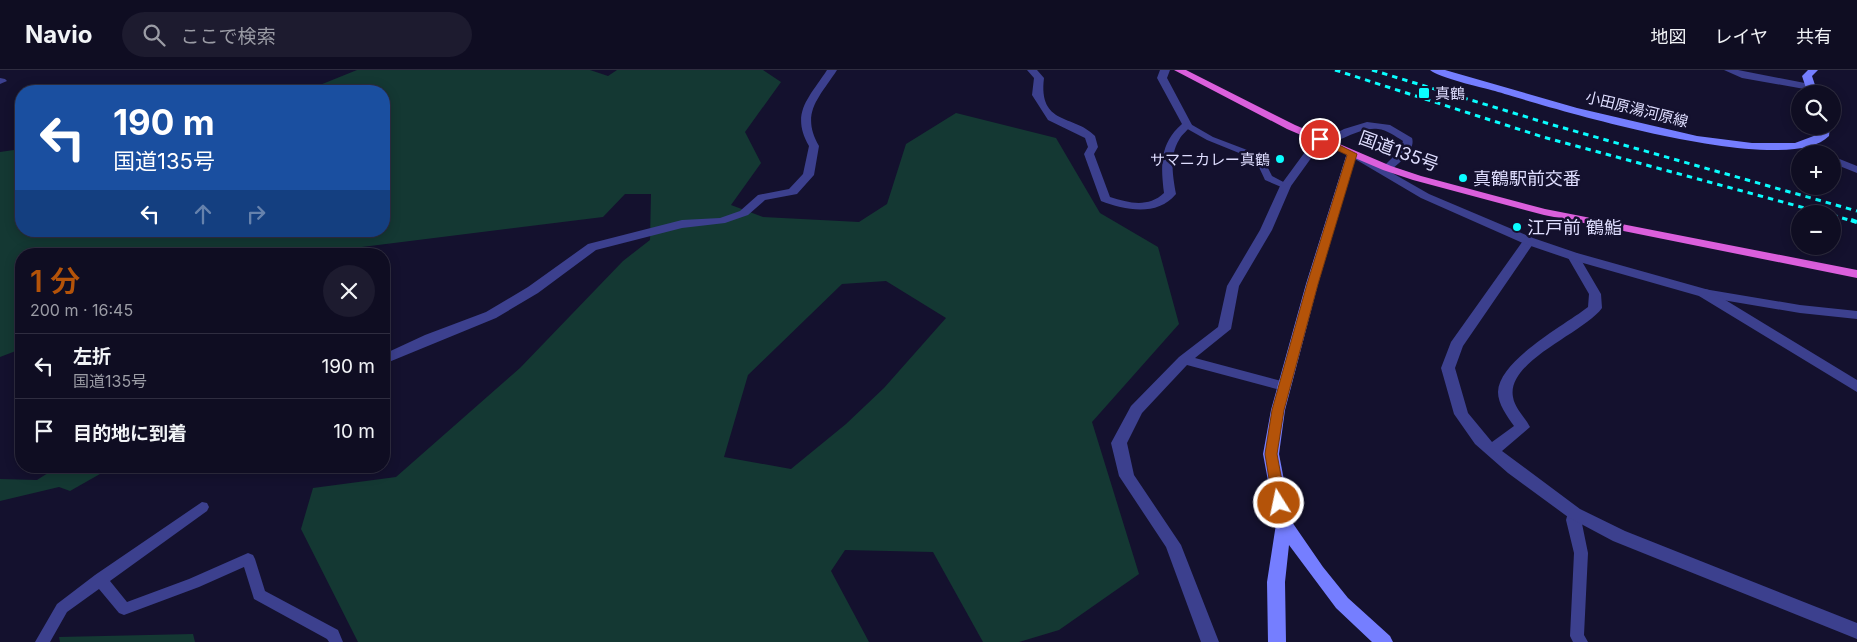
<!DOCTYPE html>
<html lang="ja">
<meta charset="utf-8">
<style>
:root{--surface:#0f0d22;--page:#1d1b2f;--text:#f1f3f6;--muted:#9b9ca5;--line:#2f2d40;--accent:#b45309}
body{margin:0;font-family:Inter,"Noto Sans JP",sans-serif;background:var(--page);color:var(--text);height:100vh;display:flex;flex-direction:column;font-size:19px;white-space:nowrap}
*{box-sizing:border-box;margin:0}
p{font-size:16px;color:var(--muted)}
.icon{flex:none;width:28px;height:28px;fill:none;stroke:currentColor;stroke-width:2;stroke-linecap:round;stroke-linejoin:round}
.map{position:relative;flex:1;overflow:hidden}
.drawer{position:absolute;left:15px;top:178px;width:375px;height:225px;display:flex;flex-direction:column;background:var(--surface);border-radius:20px;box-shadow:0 2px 12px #0003,0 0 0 1px var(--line)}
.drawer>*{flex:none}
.banner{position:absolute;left:15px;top:15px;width:375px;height:152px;border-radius:20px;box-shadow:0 2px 12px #0003,0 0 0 1px var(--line);background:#1a4fa0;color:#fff;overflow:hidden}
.fabs{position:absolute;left:1791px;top:15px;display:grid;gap:10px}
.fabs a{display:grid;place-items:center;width:50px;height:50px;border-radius:50%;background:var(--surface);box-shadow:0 2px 12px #0003,0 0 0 1px var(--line);font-size:25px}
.pin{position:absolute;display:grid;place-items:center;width:42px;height:42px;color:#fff;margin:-21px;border:2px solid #fff;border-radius:50%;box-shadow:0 1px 5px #0007}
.me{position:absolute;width:55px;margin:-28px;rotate:350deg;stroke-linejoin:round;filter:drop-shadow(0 0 4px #0008)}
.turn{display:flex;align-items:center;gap:18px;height:105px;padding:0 15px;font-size:22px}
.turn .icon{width:65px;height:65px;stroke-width:2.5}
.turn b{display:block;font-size:35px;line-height:42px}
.lanes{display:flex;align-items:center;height:48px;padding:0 15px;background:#0003;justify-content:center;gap:25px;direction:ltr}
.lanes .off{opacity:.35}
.round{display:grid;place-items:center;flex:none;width:52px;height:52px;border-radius:26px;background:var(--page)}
.head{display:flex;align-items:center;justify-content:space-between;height:85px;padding:0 15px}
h1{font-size:30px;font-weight:600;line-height:38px;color:var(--accent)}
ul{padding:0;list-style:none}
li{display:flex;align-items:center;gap:15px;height:65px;padding:0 15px;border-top:1px solid var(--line)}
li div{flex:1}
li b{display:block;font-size:19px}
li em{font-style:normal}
header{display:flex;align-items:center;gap:30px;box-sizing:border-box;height:70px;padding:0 25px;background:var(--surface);border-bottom:1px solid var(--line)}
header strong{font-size:24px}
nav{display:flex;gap:28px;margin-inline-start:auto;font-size:18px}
.search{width:350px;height:45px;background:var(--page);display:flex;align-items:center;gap:12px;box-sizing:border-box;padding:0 18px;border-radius:28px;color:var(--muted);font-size:19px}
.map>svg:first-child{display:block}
.green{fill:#143833;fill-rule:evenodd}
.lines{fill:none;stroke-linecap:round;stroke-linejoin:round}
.service{fill:#3c408e;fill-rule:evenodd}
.minor{fill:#3c408e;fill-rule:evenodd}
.tertiary{fill:#3c408e;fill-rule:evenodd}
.secondary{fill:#757eff;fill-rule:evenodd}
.trunk{fill:#db5fdc;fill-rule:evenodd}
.rail-far1{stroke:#0afdff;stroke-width:3;stroke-dasharray:5.5 5;stroke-linecap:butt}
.rail{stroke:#0afdff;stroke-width:4;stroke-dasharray:7 5.5;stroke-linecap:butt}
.route{fill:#b45309;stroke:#753606}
.poi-dot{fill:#0afdff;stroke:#14112e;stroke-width:2}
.labels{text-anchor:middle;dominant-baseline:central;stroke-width:5;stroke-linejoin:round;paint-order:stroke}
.far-poi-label{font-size:15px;fill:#dfdeff;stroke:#14112e;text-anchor:start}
.far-street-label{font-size:15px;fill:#dfdeff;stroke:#14112e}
.street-label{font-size:18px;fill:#dfdeff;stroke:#14112e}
.poi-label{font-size:18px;fill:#dfdeff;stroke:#14112e;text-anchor:start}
</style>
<header>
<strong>Navio</strong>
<div class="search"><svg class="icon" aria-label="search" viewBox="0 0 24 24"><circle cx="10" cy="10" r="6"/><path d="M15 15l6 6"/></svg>ここで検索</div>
<nav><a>地図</a><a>レイヤ</a><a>共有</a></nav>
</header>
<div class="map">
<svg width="1857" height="572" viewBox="0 0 1857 572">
<rect width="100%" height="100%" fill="#14112e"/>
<g class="green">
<path d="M357 0H590L608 6 617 0H763L781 12 745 62 761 93 731 135 763 147 859 152 887 134 906 74 956 43 1056 68 1100 143 1158 177 1179 254 1092 352 1139 504 1059 560 1019 572H983L933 482 845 480 831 501 869 572H358L301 459 313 418 396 407 520 298 623 191 650 170 651 124H625L603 147 338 180 334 184H21V279L0 287V82L21 79V161H384V21H305ZM886 211 946 248 884 318 846 354 791 399 724 387 748 305 842 214Z"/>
<polygon points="59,396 114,396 70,421 59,417 0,431 0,409 37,410"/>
<polygon points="193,564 195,572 60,572 59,567"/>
</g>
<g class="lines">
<g class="service">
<polygon points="1187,52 1213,67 1255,83 1265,92 1272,106 1291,116 1286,119 1265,110 1258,95 1249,87 1207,70 1184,57 1184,53"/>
<polygon points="202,432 207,433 209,437 207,441 110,511 127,532 189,509 248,483 253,485 255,489 265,521 338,560 343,572 329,572 327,569 254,529 244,497 199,517 124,545 119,543 99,519 67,542 50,572 35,572 57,534 95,505"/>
<polygon points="1574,438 1579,439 1588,483 1584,565 1588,572 1573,572 1570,566 1574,483 1566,450 1569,439"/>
</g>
<g class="minor">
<path d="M827 0H837C819 28 800 43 819 76L814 105 797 124 765 130 748 145 725 153 682 158 596 180 538 223 496 248 384 294V284L425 265 486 242 528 217 588 174 682 150 720 148 740 141 758 125 789 119 803 104 809 76C790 43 809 28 827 0Z"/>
<path d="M1027 0H1037L1044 8C1038 56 1074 44 1095 66L1098 77 1094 84 1110 127C1129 133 1148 138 1164 123 1161 96 1159 74 1182 54L1157 8 1160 0H1170L1167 8 1192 55C1188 60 1182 64 1179 70 1169 86 1173 106 1176 124 1157 147 1125 140 1101 131L1084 84 1088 77 1085 68 1048 50 1032 25 1034 8Z"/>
<polygon points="1724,0 1738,0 1810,14 1815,17 1810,20 1742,8"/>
<polygon points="0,8 5,9 7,11 0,14"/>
<path d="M1367 52 1390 55 1412 68C1416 80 1399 93 1391 100H1383L1382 98 1399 81 1403 71C1395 66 1387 60 1378 59 1359 56 1331 78 1322 73L1291 116 1272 160 1239 216 1231 259 1195 288 1289 313 1291 316 1289 319 1284 321 1187 295 1142 343 1127 373 1134 405 1181 475 1219 572H1201L1166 477 1119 406 1111 373 1131 336 1179 287 1218 257 1227 216 1260 160 1280 116 1316 67 1325 69 1344 59Z"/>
<path d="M1804 73 1826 82 1827 84C1816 84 1807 84 1799 76Z"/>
<polygon points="1832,86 1857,96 1857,103 1832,93"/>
<path d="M1529 167 1535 171 1463 276 1455 298 1468 343 1492 372 1514 356C1507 346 1498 334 1498 322 1499 290 1565 255 1588 237L1589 224 1567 186 1569 183H1577L1601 224 1602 238C1584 263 1506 291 1513 327 1515 339 1525 347 1530 357L1502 381 1580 439 1625 461 1857 553V569L1613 471 1568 447 1508 403 1475 374 1454 344 1441 298 1451 272 1525 168Z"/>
<polygon points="1704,219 1800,235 1857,241 1857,249 1800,243 1699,226 1698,223"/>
</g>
<polygon class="tertiary" points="1359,84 1429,124 1533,168 1577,183 1709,220 1857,310 1857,322 1699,226 1569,189 1525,174 1421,128 1355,89 1354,87"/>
<g class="secondary">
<path d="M1430 0H1445L1577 38 1697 66 1752 73H1795L1819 64 1820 56H1830L1829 66C1786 110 1552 38 1495 21 1481 17 1439 8 1430 0Z"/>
<polygon points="1808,0 1818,0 1812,6 1818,24 1808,24 1802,6"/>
<polygon points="1352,80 1357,83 1318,214 1285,340 1279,384 1292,452 1323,497 1348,528 1390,566 1393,572 1372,572 1336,538 1289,475 1285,512 1286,572 1268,572 1267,512 1276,454 1263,384 1271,340 1306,214 1347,83"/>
</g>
<polygon class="trunk" points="1174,0 1186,0 1295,55 1391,96 1421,106 1545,139 1857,200 1857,208 1544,145 1413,110 1383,100 1287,59"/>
<g class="rail-far1">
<polyline points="1335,0 1543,67 1827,144"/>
<polyline points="1372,0 1553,55 1857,141"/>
<polyline points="1832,145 1856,152"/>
</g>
<polyline class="rail" points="1851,150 1857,152"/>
</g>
<polygon class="route" points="1317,67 1323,67 1357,84 1318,214 1284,340 1277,384 1286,433 1279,439 1273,433 1265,384 1272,340 1307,214 1347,85 1317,71"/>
<g class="poi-dot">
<rect x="1418" y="17" width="12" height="12" rx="2.5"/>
<circle cx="1280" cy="89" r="5"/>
<circle cx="1463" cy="108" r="5"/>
<circle cx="1517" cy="157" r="5"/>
</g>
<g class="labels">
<g class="far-poi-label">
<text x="1435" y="23">真鶴</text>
<text x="1270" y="89" text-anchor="end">サマニカレー真鶴</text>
</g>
<g class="far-street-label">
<text transform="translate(1637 39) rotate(14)">小田原湯河原線</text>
</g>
<g class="street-label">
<text transform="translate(1399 81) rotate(20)">国道135号</text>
</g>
<g class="poi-label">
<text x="1473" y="108">真鶴駅前交番</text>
<text x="1527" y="157">江戸前 鶴鮨</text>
</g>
</g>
</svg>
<div class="fabs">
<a><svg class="icon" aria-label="search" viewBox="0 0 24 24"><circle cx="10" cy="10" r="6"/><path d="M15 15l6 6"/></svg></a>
<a>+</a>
<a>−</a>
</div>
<div class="pin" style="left:1320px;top:69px;background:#d93025"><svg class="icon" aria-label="arrive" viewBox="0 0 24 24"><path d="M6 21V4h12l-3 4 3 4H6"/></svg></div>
<svg class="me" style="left:1279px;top:433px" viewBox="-20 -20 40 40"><circle r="17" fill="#b45309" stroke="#fff" stroke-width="3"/><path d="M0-11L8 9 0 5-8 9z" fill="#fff"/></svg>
<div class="banner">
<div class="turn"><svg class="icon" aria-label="left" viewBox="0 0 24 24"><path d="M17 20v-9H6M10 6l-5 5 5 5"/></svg><div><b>190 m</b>国道135号</div></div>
<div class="lanes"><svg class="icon" aria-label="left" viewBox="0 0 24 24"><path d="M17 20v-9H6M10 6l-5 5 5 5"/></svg><svg class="icon off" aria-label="ahead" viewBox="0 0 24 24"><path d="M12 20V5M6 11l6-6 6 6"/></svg><svg class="icon off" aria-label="right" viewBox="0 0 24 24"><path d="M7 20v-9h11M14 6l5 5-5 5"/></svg></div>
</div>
<section class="drawer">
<div class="head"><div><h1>1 分</h1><p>200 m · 16:45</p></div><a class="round"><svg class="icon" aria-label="close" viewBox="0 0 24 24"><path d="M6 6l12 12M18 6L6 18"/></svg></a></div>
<ul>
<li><svg class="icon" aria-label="left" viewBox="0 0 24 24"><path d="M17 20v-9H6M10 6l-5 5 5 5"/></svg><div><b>左折</b><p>国道135号</p></div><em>190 m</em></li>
<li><svg class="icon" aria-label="arrive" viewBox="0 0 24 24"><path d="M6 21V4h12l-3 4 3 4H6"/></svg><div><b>目的地に到着</b></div><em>10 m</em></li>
</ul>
</section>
</div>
